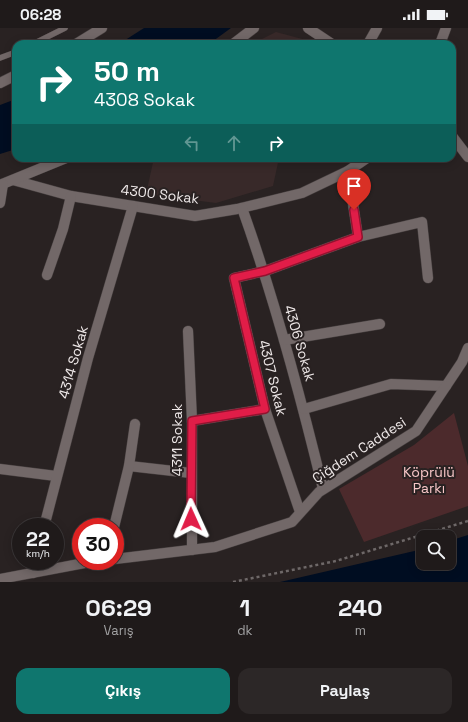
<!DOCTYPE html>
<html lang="tr">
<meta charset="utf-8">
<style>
:root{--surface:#1f1a1a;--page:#2c2727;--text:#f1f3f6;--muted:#a1a1a2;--line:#3c3839;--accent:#0f766e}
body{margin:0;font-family:"Space Grotesk",sans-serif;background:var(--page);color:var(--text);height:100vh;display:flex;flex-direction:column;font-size:15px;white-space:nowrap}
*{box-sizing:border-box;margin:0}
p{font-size:13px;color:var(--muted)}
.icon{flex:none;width:22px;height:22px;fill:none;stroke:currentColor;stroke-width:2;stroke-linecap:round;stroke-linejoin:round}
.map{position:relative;height:554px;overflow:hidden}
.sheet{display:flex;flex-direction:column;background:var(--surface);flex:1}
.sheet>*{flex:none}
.hud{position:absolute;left:12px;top:12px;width:444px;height:122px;border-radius:12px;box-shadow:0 2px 10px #0003,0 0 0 1px var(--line);background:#0f766e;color:#fff;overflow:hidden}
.fabs{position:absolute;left:416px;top:502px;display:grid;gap:8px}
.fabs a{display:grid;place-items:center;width:40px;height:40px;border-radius:8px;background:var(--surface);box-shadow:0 2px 10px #0003,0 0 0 1px var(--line);font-size:20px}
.speed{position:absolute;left:12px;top:490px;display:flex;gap:8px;font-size:20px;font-weight:700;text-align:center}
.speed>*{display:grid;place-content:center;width:52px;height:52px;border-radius:50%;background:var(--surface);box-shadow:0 2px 10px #0003,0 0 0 1px var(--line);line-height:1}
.speed small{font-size:10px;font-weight:400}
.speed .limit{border:6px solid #d22;background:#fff;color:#111}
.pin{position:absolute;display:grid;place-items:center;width:34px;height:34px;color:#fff;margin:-41px -17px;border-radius:50% 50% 50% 0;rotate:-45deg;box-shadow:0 0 4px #0007}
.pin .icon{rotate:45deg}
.me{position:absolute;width:44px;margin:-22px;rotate:359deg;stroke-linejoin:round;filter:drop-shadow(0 0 3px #0008)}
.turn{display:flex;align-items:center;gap:14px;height:84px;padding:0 16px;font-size:18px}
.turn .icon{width:52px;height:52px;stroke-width:2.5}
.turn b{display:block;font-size:28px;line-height:34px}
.lanes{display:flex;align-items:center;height:38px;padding:0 16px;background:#0003;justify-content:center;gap:20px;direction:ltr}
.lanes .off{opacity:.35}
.eta{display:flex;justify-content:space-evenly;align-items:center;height:68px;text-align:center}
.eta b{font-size:24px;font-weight:800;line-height:28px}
.action{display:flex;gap:8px;margin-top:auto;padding:8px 16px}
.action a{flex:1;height:46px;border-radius:12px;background:var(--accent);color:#fff;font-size:16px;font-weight:800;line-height:46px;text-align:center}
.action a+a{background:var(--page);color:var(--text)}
.status{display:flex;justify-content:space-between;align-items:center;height:28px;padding:0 20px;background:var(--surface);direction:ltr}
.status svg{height:11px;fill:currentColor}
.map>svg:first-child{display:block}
.built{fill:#382929}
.green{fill:#4c2a2c}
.water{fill:#000d21}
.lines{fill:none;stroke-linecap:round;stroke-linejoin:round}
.lane-casing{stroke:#474040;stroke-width:6}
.street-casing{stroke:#474040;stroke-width:11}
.secondary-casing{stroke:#474040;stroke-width:11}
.path{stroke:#6e6868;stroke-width:2.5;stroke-dasharray:3 3;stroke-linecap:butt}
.lane{stroke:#726868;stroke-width:5.5}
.street{stroke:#726868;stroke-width:10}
.secondary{stroke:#726868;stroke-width:10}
.route-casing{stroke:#92132f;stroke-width:10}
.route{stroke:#e11d48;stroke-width:7}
.labels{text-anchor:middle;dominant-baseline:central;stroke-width:4;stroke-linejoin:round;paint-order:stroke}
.street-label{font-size:14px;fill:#eee8e8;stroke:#292222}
.park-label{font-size:14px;fill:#f7c6c7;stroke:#292222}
</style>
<div class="status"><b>06:28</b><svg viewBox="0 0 49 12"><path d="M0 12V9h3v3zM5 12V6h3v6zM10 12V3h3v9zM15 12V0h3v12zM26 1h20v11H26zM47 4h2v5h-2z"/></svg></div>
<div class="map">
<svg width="468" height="554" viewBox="0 0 468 554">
<rect width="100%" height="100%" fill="#292222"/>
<g class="built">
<polygon points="276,4 306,12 305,16 252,16"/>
<polygon points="154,130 279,130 273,158 216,175 146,166"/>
</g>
<polygon class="green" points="454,385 468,438 468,478 364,514 339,461 414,417"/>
<g class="water">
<polygon points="144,0 231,0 209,16 119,16"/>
<polygon points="16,71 16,121 0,126 0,77"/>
<polygon points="468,507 468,554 280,554 423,521 423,535 449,535 449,513"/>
</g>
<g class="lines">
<g class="lane-casing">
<g id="lane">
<polyline points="33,16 65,0"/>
<polyline points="0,30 16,24"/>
</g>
</g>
<g class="street-casing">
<g id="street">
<polyline points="308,0 332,16"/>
<polyline points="76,16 102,0"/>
<polyline points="233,16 254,0"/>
<polyline points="368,16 377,0"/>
<polyline points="440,16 446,0"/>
<polyline points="0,55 16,47"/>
<polyline points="452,108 468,129"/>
<polyline points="348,143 358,209"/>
<polyline points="13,152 71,168 195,188 237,181 302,165 348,143 367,130"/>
<polyline points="0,157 66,130"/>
<polyline points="0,175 3,156"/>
<path d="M242 180C275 272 300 366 323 461"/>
<polyline points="47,247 63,201 71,168"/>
<polyline points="188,303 192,393 192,522"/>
<polyline points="284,312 380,296"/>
<polyline points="304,381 391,356 446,358 462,334 468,320"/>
<polyline points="192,393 265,381"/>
<polyline points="129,438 191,445"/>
<polyline points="0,441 56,448"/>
<polyline points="300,484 265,381 234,250 265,243 358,209 422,194 428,250"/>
<polyline points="44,499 88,330 133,178"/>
<polyline points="114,499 129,438 135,396"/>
<polyline points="33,545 36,533"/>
</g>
</g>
<g class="secondary-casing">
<g id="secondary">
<polyline points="115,531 215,519 292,494 319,464 416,403 446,358"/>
<polyline points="0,551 95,533"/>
</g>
</g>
<polyline class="path" points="233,554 336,533 468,493"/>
<use href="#lane" class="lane"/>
<use href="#street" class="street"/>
<use href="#secondary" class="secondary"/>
</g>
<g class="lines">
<g class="route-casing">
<polyline id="route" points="191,491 192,393 265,381 234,250 265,243 358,209 354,182"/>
</g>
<use href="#route" class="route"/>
</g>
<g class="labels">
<g class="street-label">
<text transform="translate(160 166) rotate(7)">4300 Sokak</text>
<text transform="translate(300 315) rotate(74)">4306 Sokak</text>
<text transform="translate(73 334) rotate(-74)">4314 Sokak</text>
<text transform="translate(273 350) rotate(76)">4307 Sokak</text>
<text transform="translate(177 412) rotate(-90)">4311 Sokak</text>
<text transform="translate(359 422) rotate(-33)">Çiğdem Caddesi</text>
</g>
<g class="park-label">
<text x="429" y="444">Köprülü<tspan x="429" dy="16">Parkı</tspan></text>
</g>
</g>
</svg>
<div class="fabs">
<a><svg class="icon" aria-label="search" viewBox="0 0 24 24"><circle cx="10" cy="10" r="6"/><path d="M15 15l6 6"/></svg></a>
</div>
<div class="speed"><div>22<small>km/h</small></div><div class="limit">30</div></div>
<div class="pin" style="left:354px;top:182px;background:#d93025"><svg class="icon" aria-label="arrive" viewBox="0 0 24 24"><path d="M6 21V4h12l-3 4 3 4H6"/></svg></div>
<svg class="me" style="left:191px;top:491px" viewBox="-20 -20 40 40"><path d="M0-17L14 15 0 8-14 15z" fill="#e11d48" stroke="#fff" stroke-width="4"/></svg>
<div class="hud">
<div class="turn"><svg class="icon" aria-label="right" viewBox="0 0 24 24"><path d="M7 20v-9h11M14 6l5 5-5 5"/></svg><div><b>50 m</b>4308 Sokak</div></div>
<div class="lanes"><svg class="icon off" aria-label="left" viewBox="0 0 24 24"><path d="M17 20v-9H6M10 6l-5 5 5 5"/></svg><svg class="icon off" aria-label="ahead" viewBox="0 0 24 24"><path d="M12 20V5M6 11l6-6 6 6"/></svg><svg class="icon" aria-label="right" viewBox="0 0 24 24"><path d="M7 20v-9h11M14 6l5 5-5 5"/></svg></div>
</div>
</div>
<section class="sheet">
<div class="eta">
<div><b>06:29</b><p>Varış</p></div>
<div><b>1</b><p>dk</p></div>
<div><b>240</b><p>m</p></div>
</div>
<div class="action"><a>Çıkış</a><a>Paylaş</a></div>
</section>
